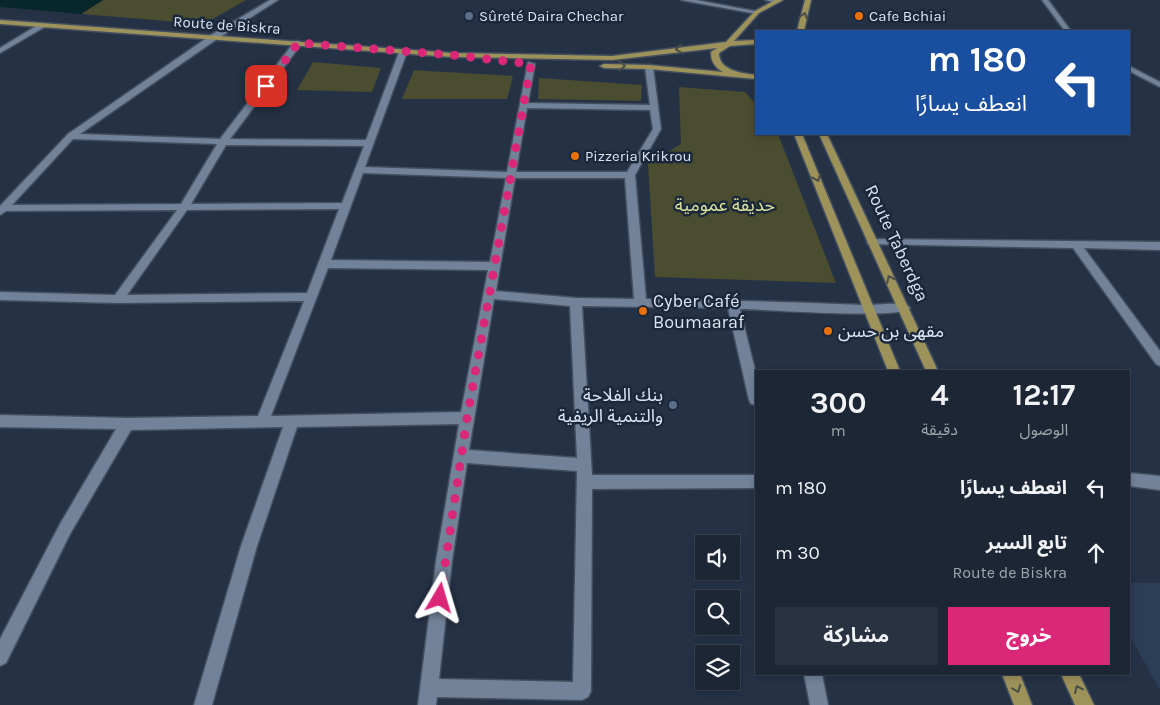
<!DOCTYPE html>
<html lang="ar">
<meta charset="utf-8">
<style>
:root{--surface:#1c2634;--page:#293240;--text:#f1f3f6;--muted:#a0a5ac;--line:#3a434f;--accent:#db2777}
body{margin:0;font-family:Karla,"Noto Sans Arabic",sans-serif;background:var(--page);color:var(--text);direction:rtl;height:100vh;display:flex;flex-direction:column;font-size:19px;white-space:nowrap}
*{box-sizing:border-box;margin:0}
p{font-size:16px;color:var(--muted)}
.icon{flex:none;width:28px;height:28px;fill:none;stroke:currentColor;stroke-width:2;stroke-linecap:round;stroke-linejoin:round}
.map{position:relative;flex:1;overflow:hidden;direction:ltr}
.details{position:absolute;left:755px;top:370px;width:375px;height:305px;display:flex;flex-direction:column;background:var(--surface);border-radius:0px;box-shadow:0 2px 8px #0003,0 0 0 1px var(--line);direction:rtl}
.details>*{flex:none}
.banner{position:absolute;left:755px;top:30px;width:375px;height:105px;border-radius:0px;box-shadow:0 2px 8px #0003,0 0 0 1px var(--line);direction:rtl;background:#1a4fa0;color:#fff;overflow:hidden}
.fabs{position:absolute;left:695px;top:535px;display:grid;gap:10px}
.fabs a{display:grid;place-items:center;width:45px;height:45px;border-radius:0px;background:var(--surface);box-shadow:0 2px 8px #0003,0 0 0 1px var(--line);font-size:25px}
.pin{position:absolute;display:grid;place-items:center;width:42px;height:42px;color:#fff;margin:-21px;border-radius:10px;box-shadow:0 2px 8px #0006}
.me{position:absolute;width:55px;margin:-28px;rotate:7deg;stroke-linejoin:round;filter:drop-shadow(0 0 4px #0008)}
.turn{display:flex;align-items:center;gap:18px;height:105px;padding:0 20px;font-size:22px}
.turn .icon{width:65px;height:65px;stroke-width:2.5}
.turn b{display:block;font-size:35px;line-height:42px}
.eta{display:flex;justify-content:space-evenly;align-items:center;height:85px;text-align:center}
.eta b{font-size:30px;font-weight:700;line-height:35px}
.button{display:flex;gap:10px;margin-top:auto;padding:10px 20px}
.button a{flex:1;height:58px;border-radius:0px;background:var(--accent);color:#fff;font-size:20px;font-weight:700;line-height:58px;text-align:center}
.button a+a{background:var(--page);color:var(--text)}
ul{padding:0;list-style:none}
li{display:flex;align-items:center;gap:15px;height:65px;padding:0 20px}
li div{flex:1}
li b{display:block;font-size:19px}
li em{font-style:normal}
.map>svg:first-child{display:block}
.built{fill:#2c3d56}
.green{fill:#4a4d2f}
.water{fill:#08272a}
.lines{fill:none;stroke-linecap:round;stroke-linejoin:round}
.minor-casing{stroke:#434f5f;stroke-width:3}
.major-casing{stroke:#434f5f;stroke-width:3}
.minor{fill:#718299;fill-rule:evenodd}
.major{fill:#9e925b;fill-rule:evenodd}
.oneway{stroke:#494d47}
.route{stroke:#db2777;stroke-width:9;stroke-dasharray:0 16.2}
.service-dot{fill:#5c6f8a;stroke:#1b283c;stroke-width:2}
.food-dot{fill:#e8710a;stroke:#1b283c;stroke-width:2}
.labels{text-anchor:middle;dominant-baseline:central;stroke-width:5;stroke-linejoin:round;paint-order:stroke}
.far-poi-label{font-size:15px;fill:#dbe4f1;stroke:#1b283c;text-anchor:start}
.far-street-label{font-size:15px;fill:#dbe4f1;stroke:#1b283c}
.park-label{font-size:18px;fill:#dae29c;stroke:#1b283c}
.street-label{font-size:18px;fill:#dbe4f1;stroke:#1b283c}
.poi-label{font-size:18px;fill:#dbe4f1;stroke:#1b283c;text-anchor:start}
</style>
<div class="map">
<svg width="1160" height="705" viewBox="0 0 1160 705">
<rect width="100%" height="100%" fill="#253246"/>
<polygon class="built" points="1129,583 1160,583 1160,690 1129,634"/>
<g class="green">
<polygon points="103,0 246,0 204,24 81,14"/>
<polygon points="313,62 381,68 372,92 297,90"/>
<polygon points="414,70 428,71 513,76 507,99 402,99"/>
<polygon points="539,78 642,85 641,101 538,99"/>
<polygon points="679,87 745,92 756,104 756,134 778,134 836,283 655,277 648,164 681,144"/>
</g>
<polygon class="water" points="0,0 103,0 81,14 0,7"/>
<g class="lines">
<g class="minor-casing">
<g id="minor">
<path d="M270 0H278L217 39 80 134 220 139 295 41H298L302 43 230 139 366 140 399 52 403 50 407 52 365 167 507 172 528 62 535 64 528 103 650 105 645 67 649 65 653 67 661 129 635 175 646 299C718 300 790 302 862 305 873 306 905 300 910 308 902 320 762 309 740 309L756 374V405L751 404 749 400 728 308 582 306 592 475H756V488L592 489 591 691 588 697 582 700 437 697 436 705H418L436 561 459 424 297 427 257 546 212 705H194L241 546 283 427 131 430 70 534 6 663 0 666V639L60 524 116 429 0 427V415L127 418 258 416 304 301 118 303 0 300V292L115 295 177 210 6 211 0 215V206L68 134 211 35ZM527 108 650 110 653 129 627 172H516ZM73 139 217 144 181 204 12 205ZM226 145 364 146 342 203 191 204ZM363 173 506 178 490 262 331 260ZM515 178H625L634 299 576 298 496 291ZM339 209 307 293 127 295 187 210ZM328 268 488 270 461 412 271 416ZM494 299 570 306 577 458 469 450ZM467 463 577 471 573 682 439 679 452 561Z"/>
<polygon points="681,0 696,0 760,12 757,14"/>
<polygon points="765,0 780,0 780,1 777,3"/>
<polygon points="1042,0 1048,0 1071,31 1065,31"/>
<polygon points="41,23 48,25 0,53 0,48"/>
<polygon points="1129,66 1160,82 1160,87 1129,71"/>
<polygon points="872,239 1160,242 1160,250 1084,248 1160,351 1160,366 1156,364 1073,248 868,244 867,242"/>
<polygon points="1129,473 1160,476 1160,490 1129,486"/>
<polygon points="804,674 822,674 828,705 810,705"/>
</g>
</g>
<g class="major-casing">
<g id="major">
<path d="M775 0H783L759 13 734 41 756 40V44L730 46 719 53C719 71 742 73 756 75V79L649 69 604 68 600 66 604 64 649 65 723 72C714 67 711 61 711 52L717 48 612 60 452 57 0 24V20L452 53 612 56 726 42 755 11Z"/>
<polygon points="805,0 811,0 804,31 797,31"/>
<polygon points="794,134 802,134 900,371 888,371"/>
<polygon points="819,134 827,134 938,371 926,371"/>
<polygon points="1002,674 1020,674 1032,705 1014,705"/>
<polygon points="1061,674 1079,674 1094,705 1075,705"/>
</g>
</g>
<use href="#minor" class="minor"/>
<use href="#major" class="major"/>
</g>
<defs><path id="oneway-chevron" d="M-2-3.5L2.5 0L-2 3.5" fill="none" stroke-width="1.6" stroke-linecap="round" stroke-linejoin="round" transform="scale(1.25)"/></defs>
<g class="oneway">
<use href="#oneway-chevron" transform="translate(804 16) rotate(-75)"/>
<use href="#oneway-chevron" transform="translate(679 49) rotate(174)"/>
<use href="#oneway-chevron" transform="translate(622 66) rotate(1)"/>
<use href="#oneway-chevron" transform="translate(817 178) rotate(68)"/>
<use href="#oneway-chevron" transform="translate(890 279) rotate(-116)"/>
<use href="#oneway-chevron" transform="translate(1017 689) rotate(69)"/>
<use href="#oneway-chevron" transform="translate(1078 689) rotate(-115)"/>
</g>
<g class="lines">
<polyline class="route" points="266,86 298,43 452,55 531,64 467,418 440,598"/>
</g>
<g class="service-dot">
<circle cx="469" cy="16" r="5"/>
<circle cx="673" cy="405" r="5"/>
</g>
<g class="food-dot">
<circle cx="859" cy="16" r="5"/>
<circle cx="575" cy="156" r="5"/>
<circle cx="643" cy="311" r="5"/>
<circle cx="828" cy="331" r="5"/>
</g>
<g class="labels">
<g class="far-poi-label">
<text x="479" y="16">Sûreté Daira Chechar</text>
<text x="869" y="16">Cafe Bchiai</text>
<text x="585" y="156">Pizzeria Krikrou</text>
</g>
<g class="far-street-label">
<text transform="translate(227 25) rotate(4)">Route de Biskra</text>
</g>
<g class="park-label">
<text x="725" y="205">حديقة عمومية</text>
</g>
<g class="street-label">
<text transform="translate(897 243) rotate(65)">Route Taberdga</text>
</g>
<g class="poi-label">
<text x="653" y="301">Cyber Café<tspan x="653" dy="21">Boumaaraf</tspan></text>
<text x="838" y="331">مقهى بن حسن</text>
<text x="663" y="395" text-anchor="end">بنك الفلاحة<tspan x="663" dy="21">والتنمية الريفية</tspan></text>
</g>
</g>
</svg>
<div class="fabs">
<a><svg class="icon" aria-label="sound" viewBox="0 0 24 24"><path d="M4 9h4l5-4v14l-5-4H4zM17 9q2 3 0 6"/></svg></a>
<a><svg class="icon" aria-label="search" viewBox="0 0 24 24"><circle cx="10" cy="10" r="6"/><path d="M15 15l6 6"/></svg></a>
<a><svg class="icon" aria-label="layers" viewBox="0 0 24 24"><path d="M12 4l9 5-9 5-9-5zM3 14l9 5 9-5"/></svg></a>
</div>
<div class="pin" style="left:266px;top:86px;background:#d93025"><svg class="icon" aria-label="arrive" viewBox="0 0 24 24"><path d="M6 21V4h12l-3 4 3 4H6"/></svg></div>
<svg class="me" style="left:440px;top:598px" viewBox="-20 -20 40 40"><path d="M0-17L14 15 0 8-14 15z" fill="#db2777" stroke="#fff" stroke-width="4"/></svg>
<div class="banner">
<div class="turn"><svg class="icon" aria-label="left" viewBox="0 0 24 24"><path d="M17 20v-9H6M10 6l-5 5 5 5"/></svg><div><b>180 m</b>انعطف يسارًا</div></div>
</div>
<section class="details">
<div class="eta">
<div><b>12:17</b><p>الوصول</p></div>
<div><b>4</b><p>دقيقة</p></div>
<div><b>300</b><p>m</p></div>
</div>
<ul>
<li><svg class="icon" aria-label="left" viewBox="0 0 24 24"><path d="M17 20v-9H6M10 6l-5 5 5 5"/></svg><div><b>انعطف يسارًا</b></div><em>180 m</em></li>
<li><svg class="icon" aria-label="ahead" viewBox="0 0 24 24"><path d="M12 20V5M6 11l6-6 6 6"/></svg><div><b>تابع السير</b><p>Route de Biskra</p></div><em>30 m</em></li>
</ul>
<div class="button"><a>خروج</a><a>مشاركة</a></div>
</section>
</div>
